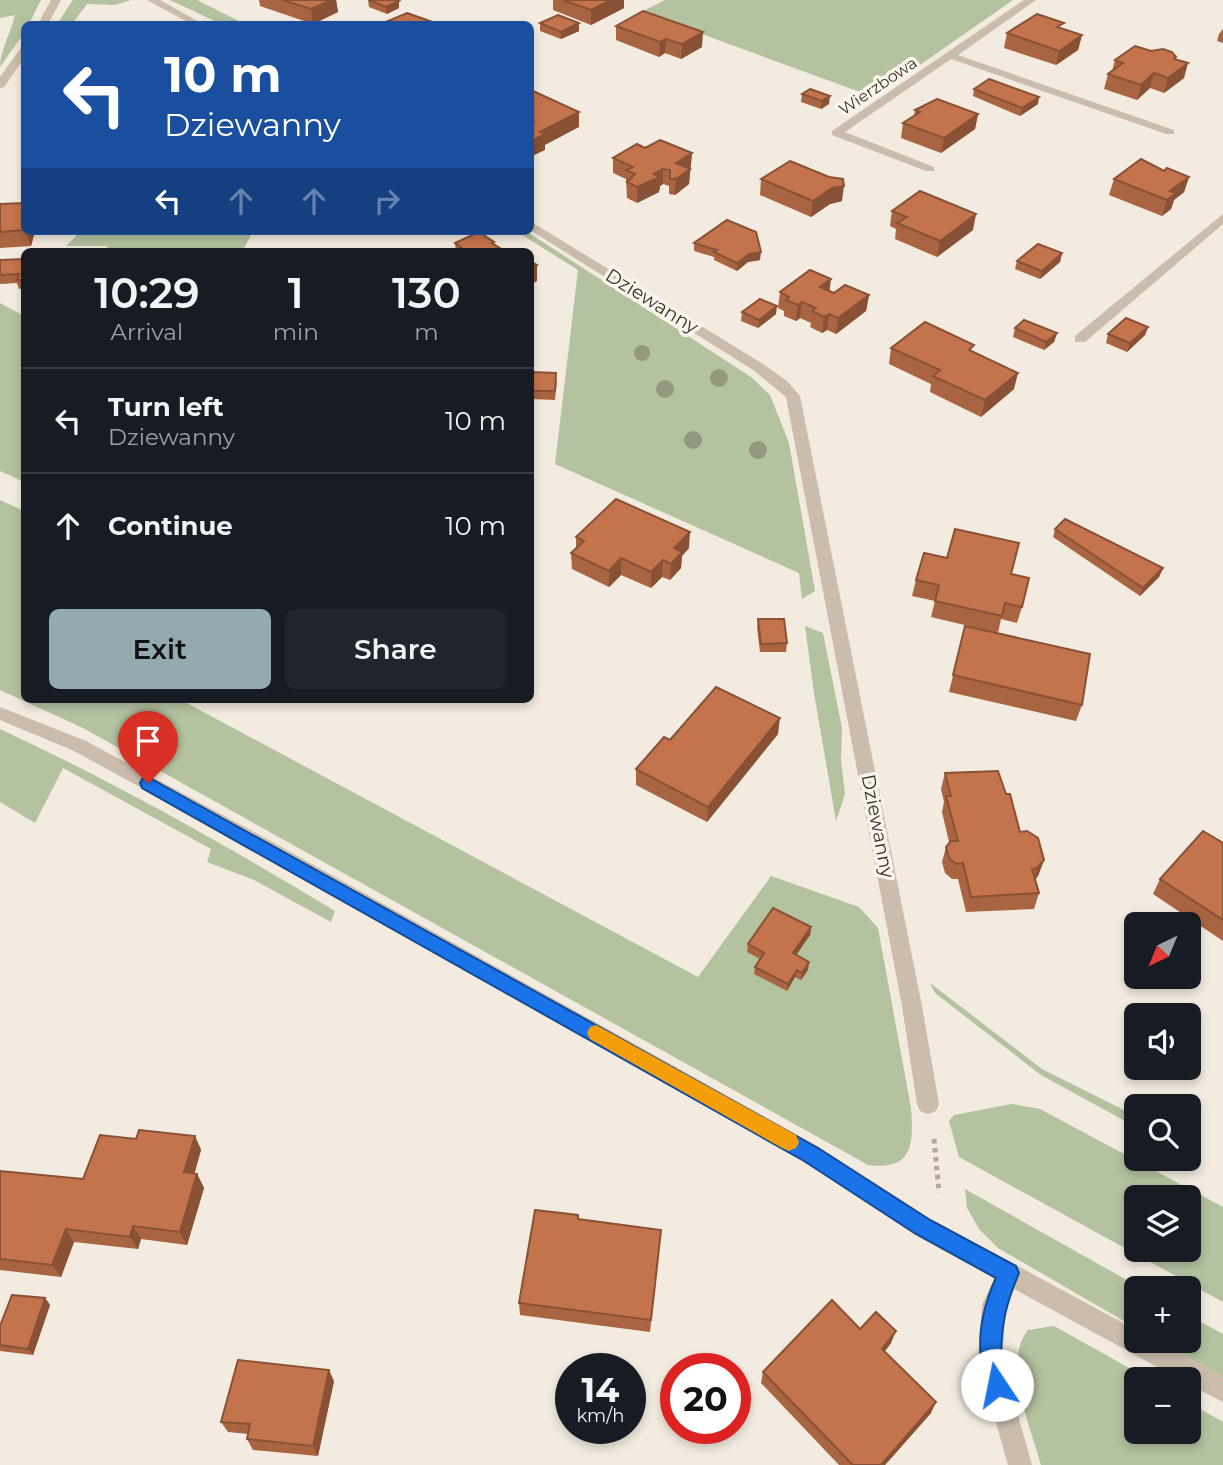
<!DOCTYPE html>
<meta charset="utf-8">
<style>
:root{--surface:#171b24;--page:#20242c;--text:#f1f3f6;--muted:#9ea1a6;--line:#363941;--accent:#93aab0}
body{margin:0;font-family:Montserrat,sans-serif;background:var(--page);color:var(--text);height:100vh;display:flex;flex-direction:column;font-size:26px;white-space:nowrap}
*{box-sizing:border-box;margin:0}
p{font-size:23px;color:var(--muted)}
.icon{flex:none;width:38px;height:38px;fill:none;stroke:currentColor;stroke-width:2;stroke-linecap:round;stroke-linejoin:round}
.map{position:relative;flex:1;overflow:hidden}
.side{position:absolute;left:21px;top:248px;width:513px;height:455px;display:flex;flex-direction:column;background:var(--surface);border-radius:10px;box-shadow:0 4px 10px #0003}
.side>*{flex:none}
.guide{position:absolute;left:21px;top:21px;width:513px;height:214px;border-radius:10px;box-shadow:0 4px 10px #0003;background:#1a4fa0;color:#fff;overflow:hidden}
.needle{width:46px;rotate:223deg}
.controls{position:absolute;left:1124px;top:912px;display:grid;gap:14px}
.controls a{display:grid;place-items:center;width:77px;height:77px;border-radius:10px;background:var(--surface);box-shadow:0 4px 10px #0003;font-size:35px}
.speed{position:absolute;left:555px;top:1353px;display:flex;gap:14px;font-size:35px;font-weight:700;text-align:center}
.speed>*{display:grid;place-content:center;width:91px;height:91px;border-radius:50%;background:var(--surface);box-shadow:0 4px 10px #0003;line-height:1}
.speed small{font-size:18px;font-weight:400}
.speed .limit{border:10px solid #d22;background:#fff;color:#111}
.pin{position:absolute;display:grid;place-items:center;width:60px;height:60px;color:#fff;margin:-72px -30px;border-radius:50% 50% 50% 0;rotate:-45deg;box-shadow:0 0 7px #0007}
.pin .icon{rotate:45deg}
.me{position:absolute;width:77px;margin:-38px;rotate:349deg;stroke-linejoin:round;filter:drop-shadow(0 0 5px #0008)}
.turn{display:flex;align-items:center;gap:24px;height:147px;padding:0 28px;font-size:32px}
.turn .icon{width:91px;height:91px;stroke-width:2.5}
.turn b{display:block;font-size:49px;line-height:60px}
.lanes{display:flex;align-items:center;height:66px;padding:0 28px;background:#0003;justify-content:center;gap:35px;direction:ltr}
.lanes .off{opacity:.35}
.eta{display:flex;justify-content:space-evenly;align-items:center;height:119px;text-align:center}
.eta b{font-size:42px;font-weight:600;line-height:49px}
.action{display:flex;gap:14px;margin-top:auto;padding:14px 28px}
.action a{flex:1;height:80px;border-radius:10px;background:var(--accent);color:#111;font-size:28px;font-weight:600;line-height:80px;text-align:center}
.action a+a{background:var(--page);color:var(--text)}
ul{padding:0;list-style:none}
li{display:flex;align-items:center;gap:21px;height:105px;padding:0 28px;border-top:2px solid var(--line)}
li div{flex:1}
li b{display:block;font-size:26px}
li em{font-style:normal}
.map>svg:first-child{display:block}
.green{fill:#b3c29f;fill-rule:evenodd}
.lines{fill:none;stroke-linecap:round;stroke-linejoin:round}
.path{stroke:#b7a795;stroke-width:5;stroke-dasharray:4.5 4.5;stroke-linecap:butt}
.lane{fill:#cbbcab;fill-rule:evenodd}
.street{fill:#cbbcab;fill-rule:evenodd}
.tree{fill:#939a7e}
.wall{fill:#a96441}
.shaded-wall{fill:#895135}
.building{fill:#c4744c;stroke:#895135;stroke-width:2}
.route{fill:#1a73e8;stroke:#114b97;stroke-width:2}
.slow{fill:#f59e0b}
.labels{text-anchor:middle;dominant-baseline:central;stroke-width:7;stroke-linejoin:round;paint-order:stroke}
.far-street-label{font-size:16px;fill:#39302a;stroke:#faf5ec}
.street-label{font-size:19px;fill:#39302a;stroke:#faf5ec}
</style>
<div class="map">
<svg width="1223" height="1465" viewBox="0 0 1223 1465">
<rect width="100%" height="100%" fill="#f3ebdf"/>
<g class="green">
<path d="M0 0H41L29 24H24V33L0 67C0 51 11 32 15 15L0 18Z"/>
<polygon points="73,0 131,0 115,5 87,4 72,24 57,24"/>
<polygon points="170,0 197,0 241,22 221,24"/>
<polygon points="665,0 1013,0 874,97 641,12"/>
<polygon points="81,231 253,231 242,252 106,252 107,246 66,246"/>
<polygon points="516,231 526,231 751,377 770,395 789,443 815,591 802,599 799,573 555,464 578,270"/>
<polygon points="0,303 24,316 24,482 0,471"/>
<path d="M0 500 24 511V700H181L698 977 771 876 859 907 878 928 911 1108C914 1145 912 1171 868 1165L83 728 0 690Z"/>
<polygon points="805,626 823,633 842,728 841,761 845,794 836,821 814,693"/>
<path d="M0 729C116 783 226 845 335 911L331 922 254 880 207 862 211 849 63 768 35 823 0 802Z"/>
<polygon points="930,983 1042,1069 1136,1116 1136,1127 1041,1075 935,993"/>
<path d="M1012 1104 1040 1109 1223 1207V1302L959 1157 949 1121 954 1115ZM1136 1197H1188V1250H1136Z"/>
<polygon points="965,1189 1141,1288 1136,1288 1136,1328 998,1248 979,1229 967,1208"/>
<polygon points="1188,1315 1223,1334 1223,1377 1158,1341 1188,1340"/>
<path d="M1054 1326 1149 1379H1136V1432H1188V1402L1223 1422V1465H1041C1031 1428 1002 1362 1028 1330Z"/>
</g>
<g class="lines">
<polyline class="path" points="934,1139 939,1193"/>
<g class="lane">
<polygon points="1223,214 1223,224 1085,342 1075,342 1075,336"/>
<polygon points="1008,1262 1016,1265 1020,1273 1006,1305 1002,1359 1032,1465 1008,1465 978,1359 982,1305 1000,1265"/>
</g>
<g class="street">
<polygon points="51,0 61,0 48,24 38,24"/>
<polygon points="147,0 160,0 203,24 191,24"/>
<polygon points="1024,0 1036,0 958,55 1174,130 1174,134 1166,134 951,59 845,132 934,167 934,171 926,171 832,135 832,131"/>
<polygon points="24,48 24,58 4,87 0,88 0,77 20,49"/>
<polygon points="530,221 763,364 787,381 800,396 922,1006 939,1104 936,1111 928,1114 920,1111 917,1104 902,1006 786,397 753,370 530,230"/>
<polygon points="0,707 86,741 269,840 819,1147 931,1219 1136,1330 1136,1340 1156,1340 1223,1377 1223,1402 1188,1384 1188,1379 1179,1379 915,1235 803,1161 255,850 74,751 0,720"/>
</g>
</g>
<g class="tree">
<circle cx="642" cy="353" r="8"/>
<circle cx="719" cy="378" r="9"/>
<circle cx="665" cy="389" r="9"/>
<circle cx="693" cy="440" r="9"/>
<circle cx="758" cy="450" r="9"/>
</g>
<g class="wall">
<polygon points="259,0 336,0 338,12 313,24 260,6"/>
<polygon points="368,0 399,1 399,8 387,14 369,7"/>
<polygon points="553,0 624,0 624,8 591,25 553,10"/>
<polygon points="540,23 579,31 561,39 540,31"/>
<polygon points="616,26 702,47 681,59 665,53 659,57 616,40"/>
<polygon points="1063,29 1082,35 1078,50 1056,65 1004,48 1007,33"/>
<polygon points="1223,29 1223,43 1217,41 1219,34"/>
<polygon points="1175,59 1184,78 1164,93 1150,88 1137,100 1104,89 1108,74 1112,71 1115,60"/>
<polygon points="974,89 1038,104 1020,116 973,96"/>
<polygon points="802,94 829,104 821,109 801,102"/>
<polygon points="915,110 978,114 975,129 941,153 901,138 903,123 914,116"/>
<polygon points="645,148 692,153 689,184 675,195 669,194 669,186 663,184 660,186 659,192 637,203 627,198 626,179 613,173 613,158"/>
<polygon points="1164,171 1189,177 1184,192 1174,200 1171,209 1162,216 1109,195 1114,179"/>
<polygon points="761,179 842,201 830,204 811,217 760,195"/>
<polygon points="24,203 24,231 35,231 31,246 0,248 0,204"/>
<polygon points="892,211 973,230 937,257 895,239 896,229 890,226"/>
<polygon points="455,243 494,245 506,252 456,252"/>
<polygon points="694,243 760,260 748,262 737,271 714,260 714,257 694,251"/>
<polygon points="1062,253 1060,262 1040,279 1015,269 1017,261"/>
<polygon points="24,259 24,288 19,289 17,283 0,284 0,260"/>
<polygon points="780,292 834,293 869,295 866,311 836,334 827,330 822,333 810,327 811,323 800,318 796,321 784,316 784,311 778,308"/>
<polygon points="742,312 776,314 758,328 741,321"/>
<polygon points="1148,327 1145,335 1127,352 1106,343 1108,334"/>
<polygon points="1015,328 1057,333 1054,342 1044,350 1013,337"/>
<polygon points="891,348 973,352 1014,389 981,417 930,392 931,384 889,364"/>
<polygon points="530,381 557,381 555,400 530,399"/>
<polygon points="1055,529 1163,568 1159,577 1140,596 1053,537"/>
<polygon points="576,537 689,548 682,556 681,568 670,580 662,577 651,588 621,575 609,587 572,569 571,553 576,548"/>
<polygon points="1011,574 1022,607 1017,623 1001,619 998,633 931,617 935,601 912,596 916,580"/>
<polygon points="758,619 787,643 786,652 760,652 757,627"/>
<polygon points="965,626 1082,705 1076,721 949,692"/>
<polygon points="778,734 707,822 636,785 636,769 670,740"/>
<polygon points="945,773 1006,794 1020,832 1044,860 1038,876 1035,879 1039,893 1034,909 966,912 958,879 952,879 945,873 942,862 946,847 949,842 942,812 944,802 941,789"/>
<polygon points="1223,843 1223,941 1153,894 1160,879"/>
<polygon points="811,927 810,935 796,955 808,970 801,980 795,977 787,991 754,974 755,967 760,959 747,952 748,944"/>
<polygon points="195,1136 201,1150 194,1174 197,1174 204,1188 187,1245 141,1239 138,1249 74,1242 61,1277 0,1270 0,1171 83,1179 136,1139"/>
<polygon points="578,1219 661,1230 650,1332 520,1315 519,1303"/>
<polygon points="45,1298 50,1305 33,1355 0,1351 0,1326"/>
<polygon points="860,1329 891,1343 885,1351 931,1413 885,1465 839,1465 761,1383 763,1372"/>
<polygon points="334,1381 318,1456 253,1450 247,1439 248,1434 228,1432 221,1422"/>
</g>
<g class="shaded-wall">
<polygon points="322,0 336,0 338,12 313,24 311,9"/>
<polygon points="611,0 624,0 624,8 591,25 591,10"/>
<polygon points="399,1 399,8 387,14 386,7"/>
<polygon points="579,23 579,31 561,39 561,32"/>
<polygon points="703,32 702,47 681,59 682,44"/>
<polygon points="1082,35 1078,50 1056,65 1059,51"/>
<polygon points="666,39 665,53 659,57 660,42"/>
<polygon points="1188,63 1184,78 1164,93 1168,78"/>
<polygon points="1154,73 1150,88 1137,100 1141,85"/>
<polygon points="830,96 829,104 821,109 822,101"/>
<polygon points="1039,97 1038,104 1020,116 1022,108"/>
<polygon points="579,112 579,127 545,145 545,150 530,157 530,142 540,132"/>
<polygon points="978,114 975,129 941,153 944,138"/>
<polygon points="692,153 689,184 675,195 676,163"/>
<polygon points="663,169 663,184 660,186 659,192 637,203 637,187 654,174"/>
<polygon points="1189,177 1184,192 1174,200 1171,209 1162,216 1170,191"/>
<polygon points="844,186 842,201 830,204 811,217 813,201 832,188"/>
<polygon points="976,214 973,230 937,257 940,241"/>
<polygon points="26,231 35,231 31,246"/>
<polygon points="761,252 760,260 748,262 737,271 737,263 749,254"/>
<polygon points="1062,253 1060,262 1040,279 1042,271"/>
<polygon points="537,265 537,281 530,285 530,269"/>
<polygon points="831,279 829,295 820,287"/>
<polygon points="869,295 866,311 836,334 838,318"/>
<polygon points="802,302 800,318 796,321 798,305"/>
<polygon points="777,306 776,314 758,328 759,320"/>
<polygon points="829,314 827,330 822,333 824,317"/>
<polygon points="1148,327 1145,335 1127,352 1130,343"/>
<polygon points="1057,333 1054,342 1044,350 1046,342"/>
<polygon points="1018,373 1014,389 981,417 985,400"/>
<polygon points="690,532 689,548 682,556 681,568 670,580 671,564 674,548"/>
<polygon points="621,558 621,575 609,587 609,571"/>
<polygon points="663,560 662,577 651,588 651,572"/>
<polygon points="1163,568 1159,577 1140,596 1143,588"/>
<polygon points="780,718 778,734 707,822 708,807"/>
<polygon points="1044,860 1038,876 1032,884 1037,868"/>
<polygon points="811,927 810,935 792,961 793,953"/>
<polygon points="809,962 808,970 801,980 802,973"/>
<polygon points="797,970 795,977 787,991 788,984"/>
<polygon points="195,1136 201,1150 191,1186 184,1172"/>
<polygon points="197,1174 204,1188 187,1245 180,1232"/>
<polygon points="133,1226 141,1239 138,1249 130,1237"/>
<polygon points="66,1229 74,1242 61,1277 52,1265"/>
<polygon points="45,1298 50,1305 33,1355 28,1349"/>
<polygon points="896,1331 891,1343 878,1360 882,1349"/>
<polygon points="329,1370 334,1381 318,1456 313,1446"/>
<polygon points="936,1402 931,1413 885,1465 881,1465"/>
</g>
<g class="building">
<polygon points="282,0 331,0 311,9"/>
<polygon points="369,0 396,0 399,1 386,7"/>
<polygon points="563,0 611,0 591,10"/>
<polygon points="643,11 703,32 682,44 666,39 660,42 616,26"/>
<polygon points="407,13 438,24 381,24"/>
<polygon points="1037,14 1064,23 1057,27 1082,35 1059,51 1007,33"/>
<polygon points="558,15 579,23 561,32 540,23"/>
<polygon points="1135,46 1151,51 1163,49 1172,52 1176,57 1174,59 1188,63 1168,78 1154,73 1141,85 1108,74 1123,63 1115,60"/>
<polygon points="989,79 1039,97 1022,108 974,89"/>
<polygon points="810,89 830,96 822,101 802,94"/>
<polygon points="533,91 579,112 540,132 545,134 530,142 530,124 534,122 530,120 530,92"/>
<polygon points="937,99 978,114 944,138 903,123 920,112 915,110"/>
<polygon points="660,140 692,153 676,163 690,169 676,179 670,179 670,170 663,169 654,174 660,177 637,187 627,182 635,174 626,170 633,167 613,158 637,144 645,148"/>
<polygon points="1141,159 1164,171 1167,168 1189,177 1170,191 1176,193 1167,200 1114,179"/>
<polygon points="790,161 829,177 843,179 844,186 832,188 813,201 761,179"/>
<polygon points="920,191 976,214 940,241 897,223 907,217 892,211"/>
<polygon points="24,203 24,230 0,232 0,204"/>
<polygon points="727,220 756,232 761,252 749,254 737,263 714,252 717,250 694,243"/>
<polygon points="479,232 494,242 492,243 506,252 467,252 455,243"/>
<polygon points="1038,244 1062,253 1042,271 1017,261"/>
<polygon points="24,259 24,280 17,280 19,274 0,275 0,260"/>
<polygon points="530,261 537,265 530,269"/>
<polygon points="810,270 831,279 820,287 834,293 845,285 869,295 838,318 829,314 824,317 812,311 816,308 802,302 798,305 786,300 789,297 780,292"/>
<polygon points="760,299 777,306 759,320 742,312"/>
<polygon points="1126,318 1148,327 1130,343 1108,334"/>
<polygon points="1024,320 1057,333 1046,342 1015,328"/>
<polygon points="925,322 974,345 969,350 1018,373 985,400 933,376 940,370 891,348"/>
<polygon points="531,372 556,373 555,391 530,391"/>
<polygon points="616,499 690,532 674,548 682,552 671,564 663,560 651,572 621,558 609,571 571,553 584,541 576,537"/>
<polygon points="1065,519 1163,568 1143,588 1055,529"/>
<polygon points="955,529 1019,543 1011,574 1029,578 1022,607 1005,603 1002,616 935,601 939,585 916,580 924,553 947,558"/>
<polygon points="758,619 784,619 787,643 761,644"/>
<polygon points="965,626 1090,654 1082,705 953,675"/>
<polygon points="716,687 780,718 708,807 636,769 664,737 670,740"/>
<polygon points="998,771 1006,794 1010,794 1020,832 1027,831 1038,838 1044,860 1037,868 1032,869 1039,893 971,897 963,863 956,864 949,858 946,847 951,841 958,841 946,796 951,796 945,773"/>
<polygon points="1203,831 1223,843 1223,920 1160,879"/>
<polygon points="773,908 811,927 793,953 809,962 802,973 797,970 788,984 755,967 764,953 748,944"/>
<polygon points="139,1130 195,1136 184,1172 197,1174 180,1232 133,1226 130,1237 66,1229 52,1265 0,1259 0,1171 83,1179 100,1135 136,1139"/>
<polygon points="535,1210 578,1215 578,1219 661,1230 651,1320 519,1303"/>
<polygon points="12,1295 45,1298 28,1349 0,1345 0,1326"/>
<polygon points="832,1300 860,1329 876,1312 896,1331 882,1349 936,1402 881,1465 853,1465 763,1372"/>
<polygon points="238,1360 329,1370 313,1446 247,1439 250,1424 221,1422"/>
</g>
<path class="route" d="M148 777 818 1148 930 1220 1016 1266 1019 1273C1006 1304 1002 1321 1001 1355 1001 1369 1011 1380 1005 1393L997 1396 990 1393C974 1355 979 1315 996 1278L916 1234 804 1161 142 788 140 783 142 779Z"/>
<polygon class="slow" points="596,1025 796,1135 799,1142 796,1148 789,1151 782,1148 590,1039 587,1033 590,1027"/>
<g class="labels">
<g class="far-street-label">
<text transform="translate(878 86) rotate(-34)">Wierzbowa</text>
</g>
<g class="street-label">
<text transform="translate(652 301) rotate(32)">Dziewanny</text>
<text transform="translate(878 826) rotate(79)">Dziewanny</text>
</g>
</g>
</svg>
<div class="controls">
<a><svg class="needle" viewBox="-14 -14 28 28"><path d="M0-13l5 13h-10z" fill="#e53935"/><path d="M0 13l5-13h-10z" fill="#9ea1a6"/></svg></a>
<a><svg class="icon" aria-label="sound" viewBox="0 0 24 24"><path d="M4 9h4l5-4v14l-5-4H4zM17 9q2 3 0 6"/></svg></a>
<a><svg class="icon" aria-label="search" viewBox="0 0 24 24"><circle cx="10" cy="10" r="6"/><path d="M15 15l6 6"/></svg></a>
<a><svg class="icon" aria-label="layers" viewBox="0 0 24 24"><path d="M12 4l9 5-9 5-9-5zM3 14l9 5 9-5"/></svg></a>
<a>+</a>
<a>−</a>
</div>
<div class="speed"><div>14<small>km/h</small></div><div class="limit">20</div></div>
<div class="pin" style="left:148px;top:783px;background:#d93025"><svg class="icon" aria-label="arrive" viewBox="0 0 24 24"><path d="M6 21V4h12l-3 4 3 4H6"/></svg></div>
<svg class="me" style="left:997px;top:1385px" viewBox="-20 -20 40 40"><circle r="19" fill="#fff"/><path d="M0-13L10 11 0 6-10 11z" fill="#1a73e8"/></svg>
<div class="guide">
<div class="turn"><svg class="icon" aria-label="left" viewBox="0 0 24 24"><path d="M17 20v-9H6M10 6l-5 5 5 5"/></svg><div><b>10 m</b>Dziewanny</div></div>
<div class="lanes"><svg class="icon" aria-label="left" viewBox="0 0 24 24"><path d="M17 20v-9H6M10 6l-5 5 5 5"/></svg><svg class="icon off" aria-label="ahead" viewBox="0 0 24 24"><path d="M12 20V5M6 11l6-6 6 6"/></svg><svg class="icon off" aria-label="ahead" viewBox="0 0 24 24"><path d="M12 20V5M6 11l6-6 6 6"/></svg><svg class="icon off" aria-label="right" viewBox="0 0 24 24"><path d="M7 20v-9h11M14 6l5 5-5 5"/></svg></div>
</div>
<section class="side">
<div class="eta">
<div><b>10:29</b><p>Arrival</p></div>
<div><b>1</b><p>min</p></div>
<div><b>130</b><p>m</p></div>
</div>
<ul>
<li><svg class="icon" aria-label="left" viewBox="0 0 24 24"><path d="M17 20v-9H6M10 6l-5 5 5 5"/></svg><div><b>Turn left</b><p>Dziewanny</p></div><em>10 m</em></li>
<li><svg class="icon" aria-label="ahead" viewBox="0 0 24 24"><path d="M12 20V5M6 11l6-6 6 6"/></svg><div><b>Continue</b></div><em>10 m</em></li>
</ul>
<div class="action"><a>Exit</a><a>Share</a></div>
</section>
</div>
